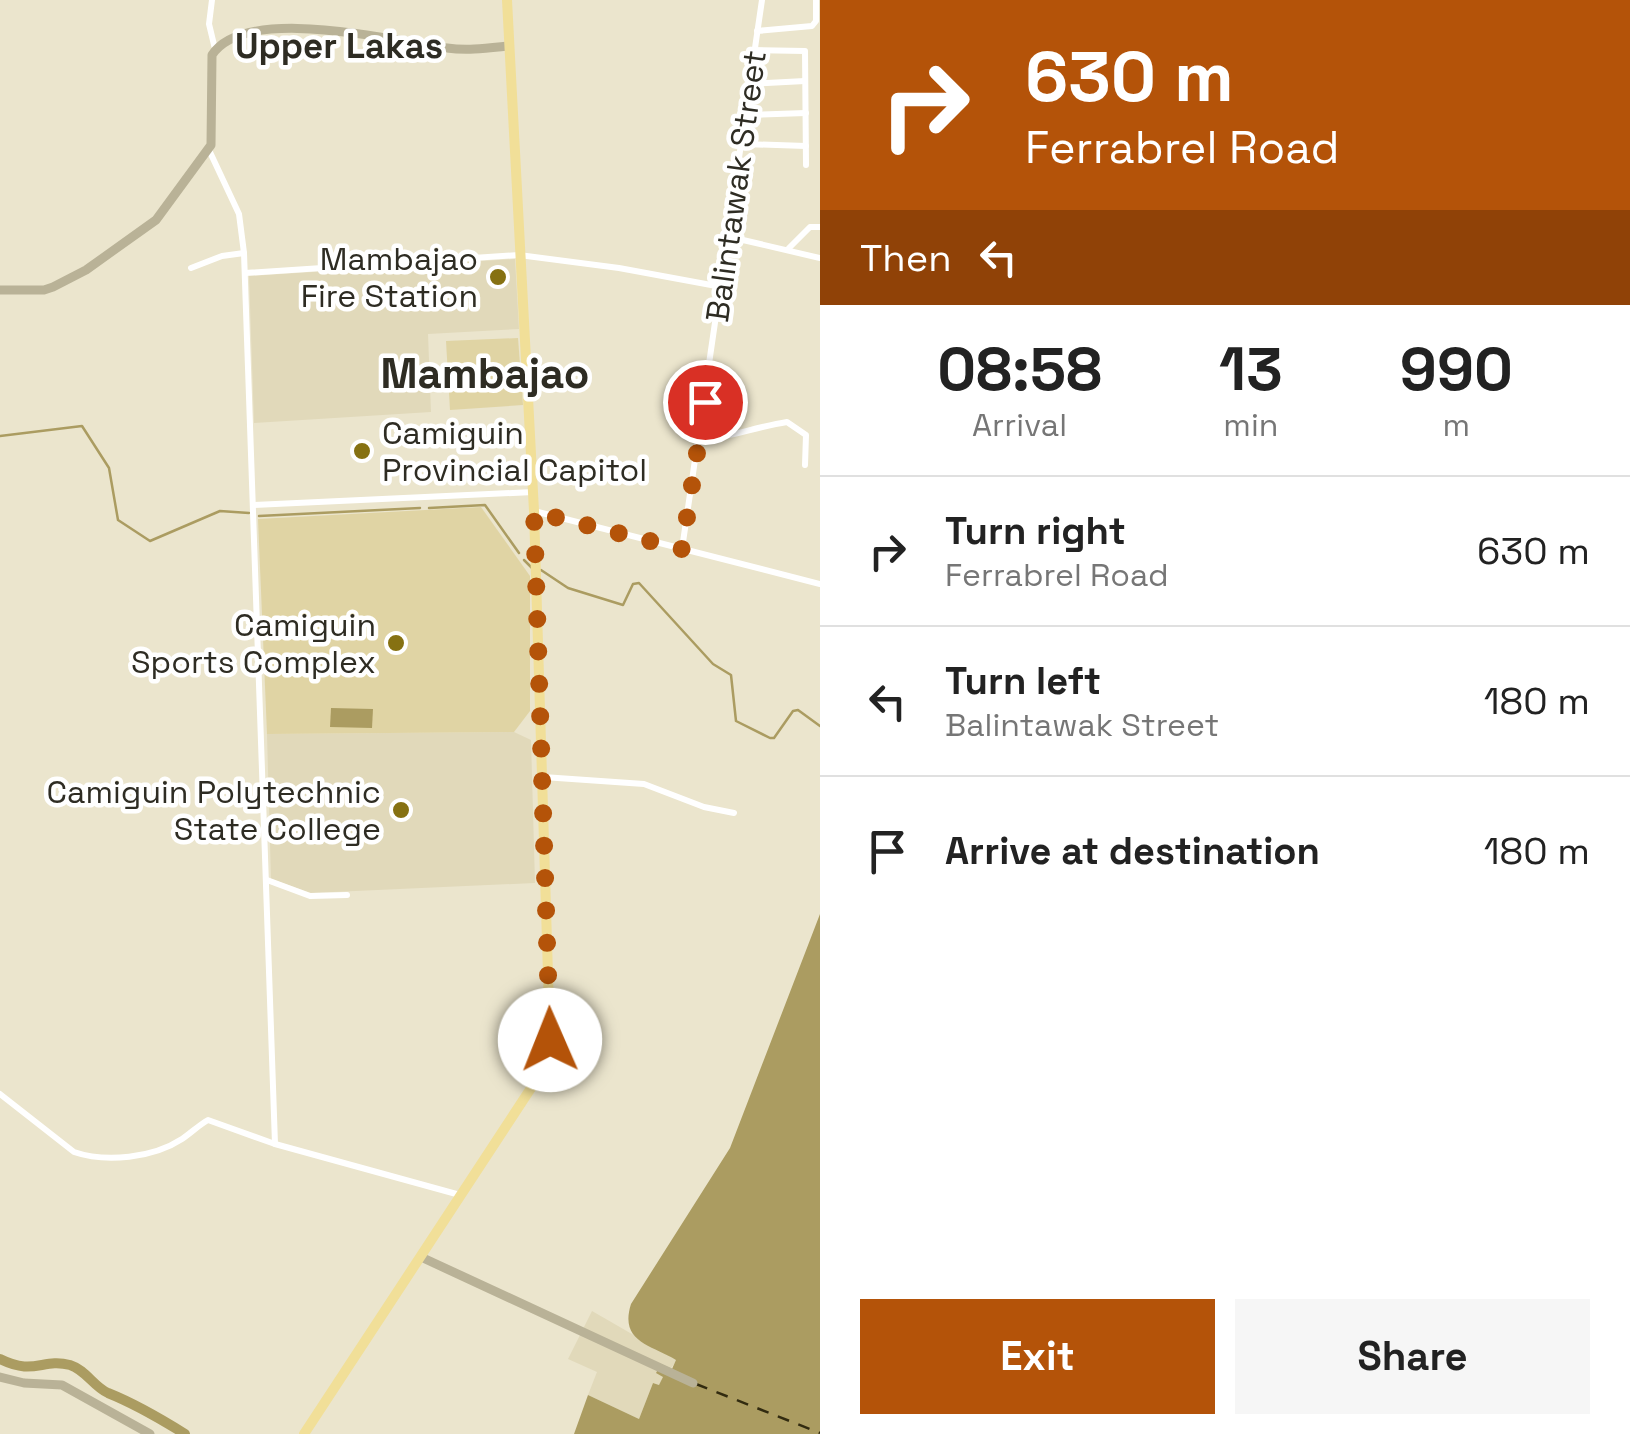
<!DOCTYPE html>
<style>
:root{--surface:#fff;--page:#f6f6f6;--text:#222;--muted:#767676;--line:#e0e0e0;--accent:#b45309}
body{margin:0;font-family:"Space Grotesk",sans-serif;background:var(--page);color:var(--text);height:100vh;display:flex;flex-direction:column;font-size:38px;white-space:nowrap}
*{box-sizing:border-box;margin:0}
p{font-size:32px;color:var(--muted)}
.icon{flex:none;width:55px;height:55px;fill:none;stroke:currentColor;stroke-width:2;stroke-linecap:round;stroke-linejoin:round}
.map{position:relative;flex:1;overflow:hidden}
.details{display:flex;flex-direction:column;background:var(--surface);width:810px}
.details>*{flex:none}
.top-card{background:#b45309;color:#fff;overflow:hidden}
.pin{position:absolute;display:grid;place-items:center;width:85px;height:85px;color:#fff;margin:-42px;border:5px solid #fff;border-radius:50%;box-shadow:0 2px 10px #0007}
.me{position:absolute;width:110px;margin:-55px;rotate:359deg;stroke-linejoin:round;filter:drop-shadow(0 0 8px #0008)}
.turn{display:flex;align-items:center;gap:35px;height:210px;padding:0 40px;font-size:45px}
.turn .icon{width:130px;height:130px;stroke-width:2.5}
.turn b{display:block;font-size:70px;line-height:85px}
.then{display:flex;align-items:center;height:95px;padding:0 40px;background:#0003;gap:20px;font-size:38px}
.eta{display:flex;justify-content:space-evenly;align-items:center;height:170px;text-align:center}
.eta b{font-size:60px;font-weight:800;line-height:70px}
.action{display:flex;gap:20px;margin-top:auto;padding:20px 40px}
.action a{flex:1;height:115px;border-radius:0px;background:var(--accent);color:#fff;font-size:40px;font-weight:800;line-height:115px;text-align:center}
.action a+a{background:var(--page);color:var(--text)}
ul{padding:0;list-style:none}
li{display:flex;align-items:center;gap:30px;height:150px;padding:0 40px;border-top:2px solid var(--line)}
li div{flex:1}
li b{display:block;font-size:38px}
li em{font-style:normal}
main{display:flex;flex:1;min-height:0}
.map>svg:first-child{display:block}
.built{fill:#e1d9ba}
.green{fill:#e0d4a4}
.water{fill:#ab9c61}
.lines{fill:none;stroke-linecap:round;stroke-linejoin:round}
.stream{stroke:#ab9c61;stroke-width:2.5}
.river{stroke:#ab9c61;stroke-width:10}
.ferry{stroke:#322b10;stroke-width:2.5;stroke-dasharray:12 10;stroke-linecap:butt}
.street{stroke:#fff;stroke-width:6}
.secondary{stroke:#b9b297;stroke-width:9}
.primary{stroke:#f1df98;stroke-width:10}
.route{stroke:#b45309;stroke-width:18;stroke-dasharray:0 32.4}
.poi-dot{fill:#867112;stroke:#fff;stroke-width:4}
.labels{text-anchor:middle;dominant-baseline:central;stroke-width:9;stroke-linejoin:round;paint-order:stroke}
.street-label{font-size:32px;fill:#2e2c23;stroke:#fff}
.poi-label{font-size:32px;fill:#2e2c23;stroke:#fff;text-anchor:end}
.neighbourhood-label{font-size:35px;font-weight:bold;fill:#2e2c23;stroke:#fff}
.district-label{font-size:42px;font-weight:bold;fill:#2e2c23;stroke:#fff}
</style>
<main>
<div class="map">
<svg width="820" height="1434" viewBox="0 0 820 1434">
<rect width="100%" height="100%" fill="#ebe5cd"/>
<g class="built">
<polygon points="515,259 519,329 428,334 431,412 254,423 249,276"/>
<polygon points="514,732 531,740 535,883 311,893 271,879 267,734"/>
<polygon points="592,1311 677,1360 659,1385 653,1383 639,1419 588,1395 597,1372 568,1359"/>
</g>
<g class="green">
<polygon points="518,338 523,405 450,410 446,341"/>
<polygon points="481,507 530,576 530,711 514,732 267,734 258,519"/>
</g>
<g class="water">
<polygon points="331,708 373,709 372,728 330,727"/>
<path d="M820 914V1434H574L588 1395 639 1419 653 1383 659 1385 663 1377 656 1373 661 1364 672 1369 676 1360C651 1345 619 1342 631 1304L730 1148Z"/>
</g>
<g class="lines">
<g class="stream">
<polyline points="0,436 82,426 109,468 118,520 150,541 220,511 249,513"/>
<polyline points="429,508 485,505 519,553"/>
<polyline points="259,516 420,508"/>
<polyline points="524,560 533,569"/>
<polyline points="541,570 568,588 623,605 633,584 639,583 713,664 731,675 736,721 770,738 774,738 793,711 798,710 820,726"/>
</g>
<path class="river" d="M0 1359C34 1376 42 1358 70 1365 86 1370 94 1387 108 1393 133 1403 161 1419 185 1434"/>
<polyline class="ferry" points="696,1384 820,1433"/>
<g class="street">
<polyline points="212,0 209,24 215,49"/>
<polyline points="757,31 812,26 816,21 816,0"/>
<polyline points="754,50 805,51 806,165"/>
<polyline points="750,84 805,81"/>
<polyline points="748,115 806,113"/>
<polyline points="744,144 806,146"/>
<polyline points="209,150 239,214 244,253 275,1144"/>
<polyline points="730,237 820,258"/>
<polyline points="789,248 810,227 820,227"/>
<polyline points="191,268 222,256 244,253"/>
<polyline points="245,273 519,255 619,268 722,287"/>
<path d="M699 440C730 437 756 427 787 422L806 435 805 465"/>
<polyline points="253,505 533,492"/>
<polyline points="534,511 820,584"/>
<polyline points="682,549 762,0"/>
<polyline points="543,777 644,784 704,807 734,813"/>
<polyline points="267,880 310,896 347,895"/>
<path d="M0 1094 74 1152C106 1163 153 1158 182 1139 191 1133 199 1125 208 1120L275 1144 460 1195"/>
</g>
<g class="secondary">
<path d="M0 290H44L53 287 86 270 156 220 211 145 212 55C246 3 396 42 447 48 468 51 489 48 509 46"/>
<polyline points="421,1257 693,1383"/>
<polyline points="0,1377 24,1383 62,1385 150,1434"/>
</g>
<polyline class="primary" points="304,1434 535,1082 545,1063 550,1041 534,511 507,0"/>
</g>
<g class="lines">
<polyline class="route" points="550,1040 534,512 682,549 705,402"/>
</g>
<g class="poi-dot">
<circle cx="498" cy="277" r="10"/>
<circle cx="362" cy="451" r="10"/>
<circle cx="396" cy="643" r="10"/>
<circle cx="401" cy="810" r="10"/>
</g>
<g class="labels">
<g class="street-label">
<text transform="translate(736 186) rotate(-82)">Balintawak Street</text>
</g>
<g class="poi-label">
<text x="478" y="259">Mambajao<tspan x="478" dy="37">Fire Station</tspan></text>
<text x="382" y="433" text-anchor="start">Camiguin<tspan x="382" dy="37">Provincial Capitol</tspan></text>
<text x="376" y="625">Camiguin<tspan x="376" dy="37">Sports Complex</tspan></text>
<text x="381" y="792">Camiguin Polytechnic<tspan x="381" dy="37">State College</tspan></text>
</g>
<g class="neighbourhood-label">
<text x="339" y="46">Upper Lakas</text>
</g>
<g class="district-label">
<text x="485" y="373">Mambajao</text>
</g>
</g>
</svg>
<div class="pin" style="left:705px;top:402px;background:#d93025"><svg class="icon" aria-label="arrive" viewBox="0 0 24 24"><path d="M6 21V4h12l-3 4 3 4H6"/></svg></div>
<svg class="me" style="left:550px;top:1040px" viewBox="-20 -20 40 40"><circle r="19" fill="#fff"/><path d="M0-13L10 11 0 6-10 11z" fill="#b45309"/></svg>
</div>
<section class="details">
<div class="top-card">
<div class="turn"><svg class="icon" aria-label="right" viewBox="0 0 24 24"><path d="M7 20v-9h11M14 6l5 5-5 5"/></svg><div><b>630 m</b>Ferrabrel Road</div></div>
<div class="then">Then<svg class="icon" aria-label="left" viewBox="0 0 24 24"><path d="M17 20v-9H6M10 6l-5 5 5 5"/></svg></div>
</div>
<div class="eta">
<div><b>08:58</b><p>Arrival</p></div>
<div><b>13</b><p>min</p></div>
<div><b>990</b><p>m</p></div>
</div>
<ul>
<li><svg class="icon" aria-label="right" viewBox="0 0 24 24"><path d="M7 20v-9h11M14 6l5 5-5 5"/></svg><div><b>Turn right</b><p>Ferrabrel Road</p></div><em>630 m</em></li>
<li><svg class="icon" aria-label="left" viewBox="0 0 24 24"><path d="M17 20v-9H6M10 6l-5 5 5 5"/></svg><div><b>Turn left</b><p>Balintawak Street</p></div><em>180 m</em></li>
<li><svg class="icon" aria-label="arrive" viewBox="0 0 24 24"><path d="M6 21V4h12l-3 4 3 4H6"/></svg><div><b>Arrive at destination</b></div><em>180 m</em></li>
</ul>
<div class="action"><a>Exit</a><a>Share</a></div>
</section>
</main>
